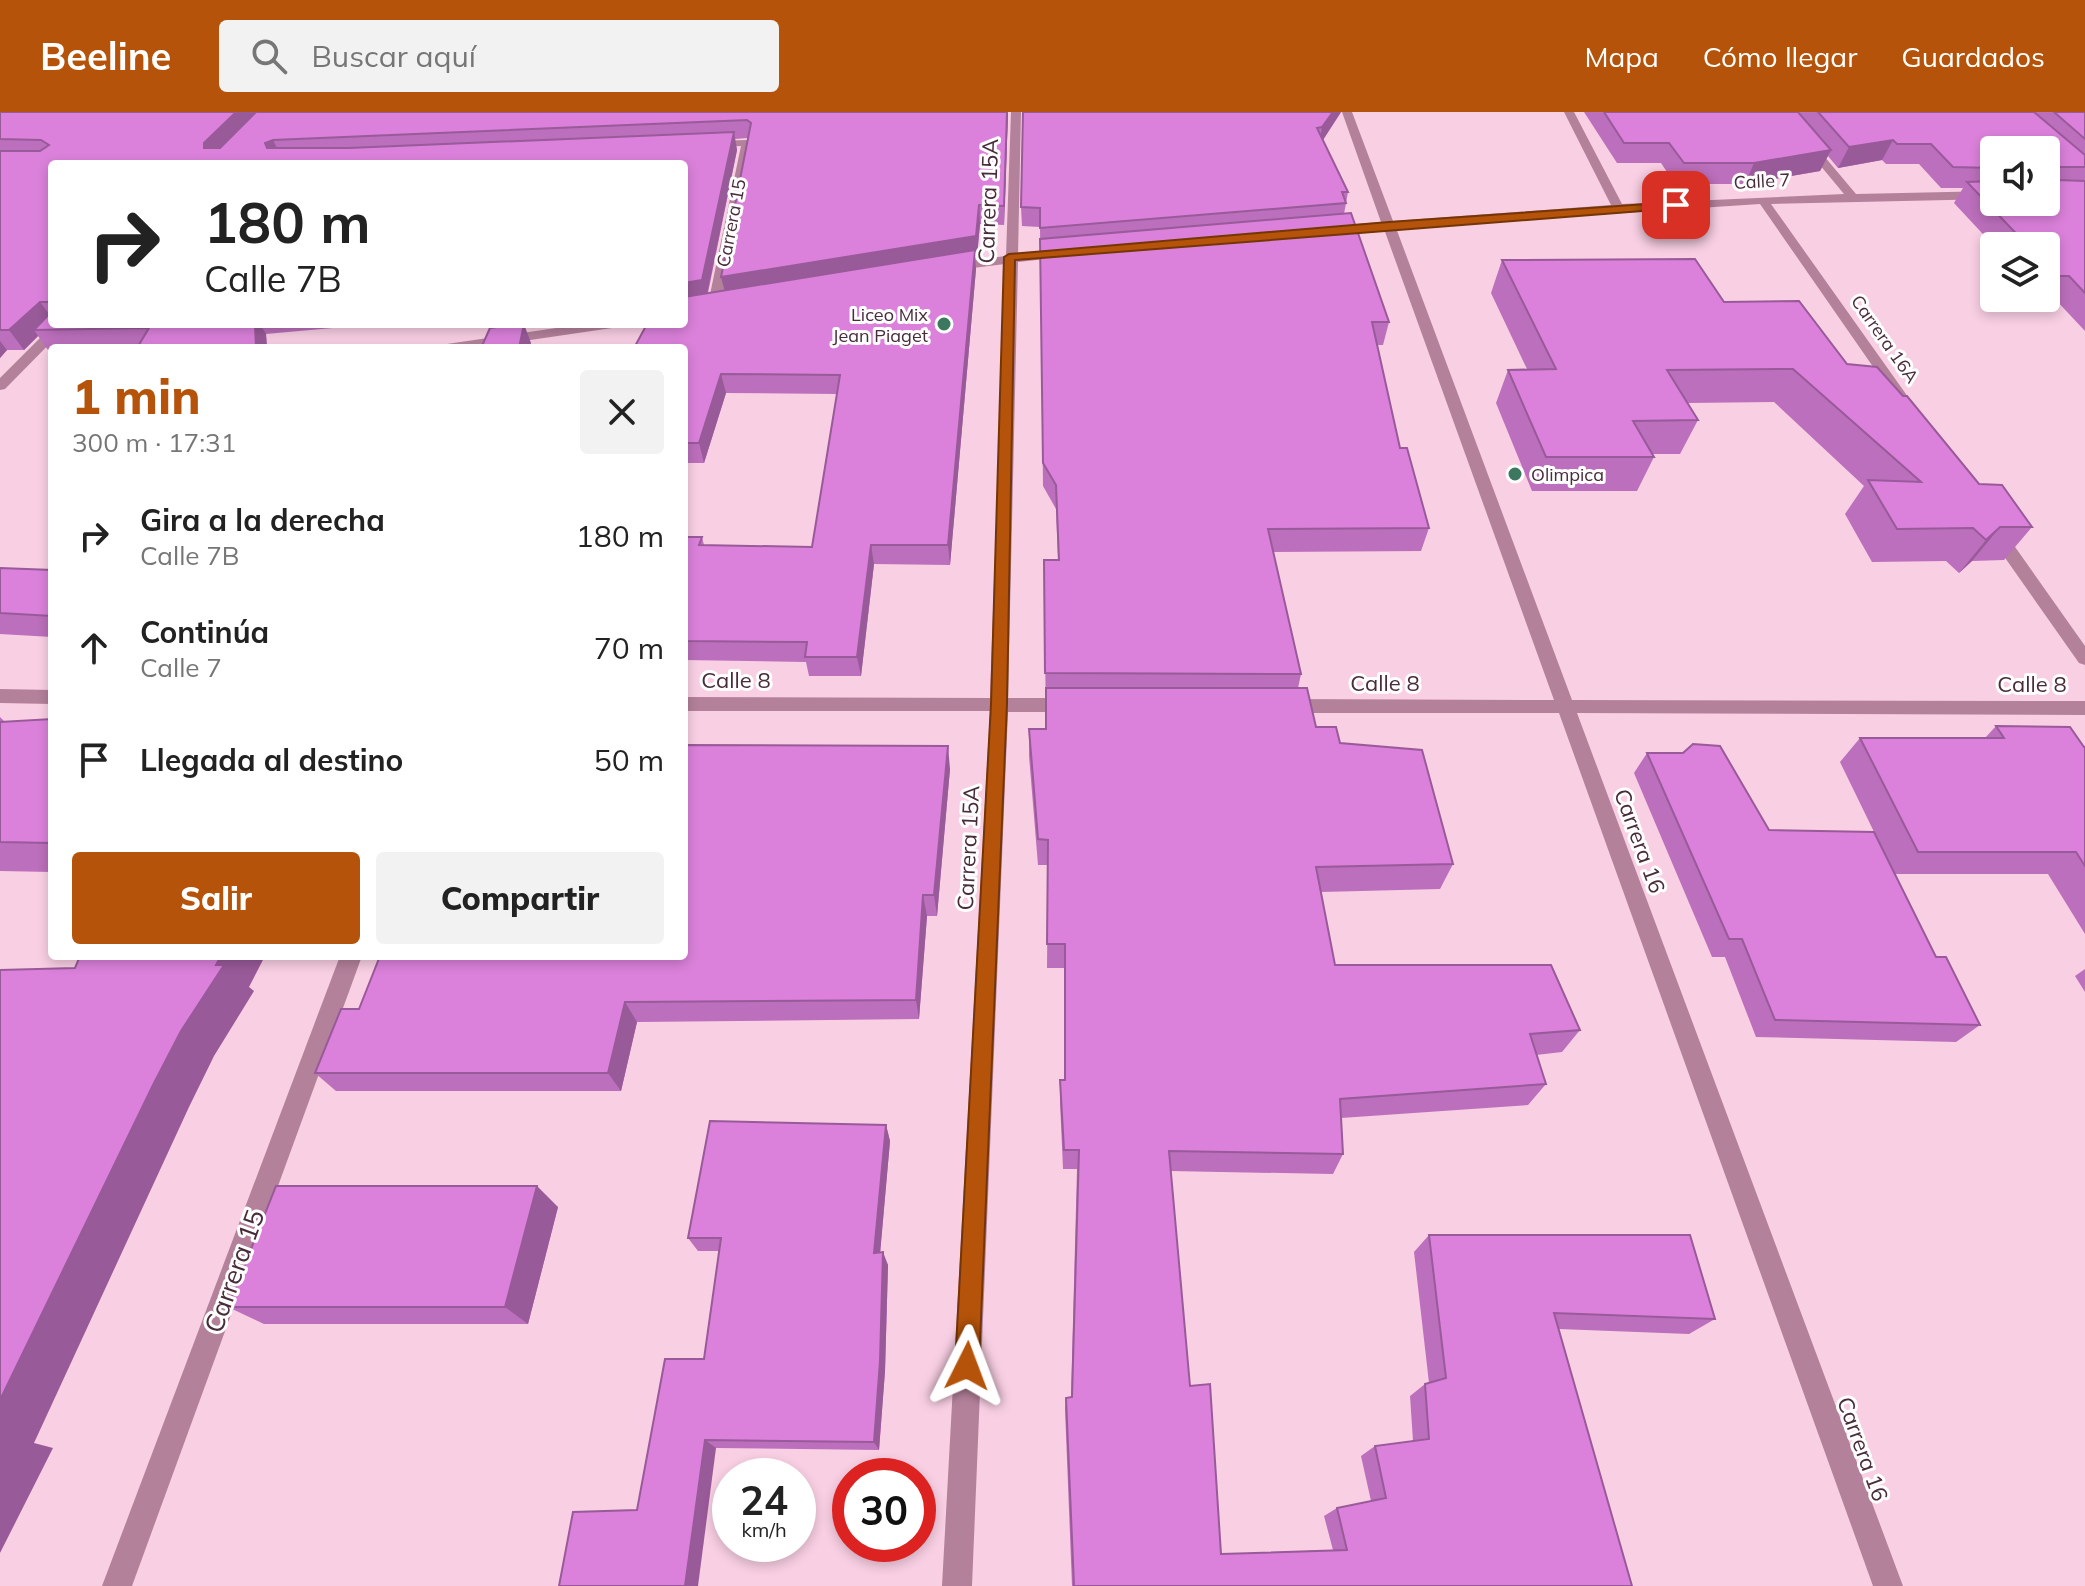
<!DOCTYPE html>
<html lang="es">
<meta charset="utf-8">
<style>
:root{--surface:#fff;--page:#f2f2f2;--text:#222;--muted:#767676;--accent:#b45309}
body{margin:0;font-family:Mulish,sans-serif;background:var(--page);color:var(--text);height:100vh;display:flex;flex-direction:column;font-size:30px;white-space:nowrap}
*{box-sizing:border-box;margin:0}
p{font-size:26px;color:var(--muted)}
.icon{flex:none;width:44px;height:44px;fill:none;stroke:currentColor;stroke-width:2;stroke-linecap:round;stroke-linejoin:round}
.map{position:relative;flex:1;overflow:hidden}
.panel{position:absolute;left:48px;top:232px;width:640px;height:616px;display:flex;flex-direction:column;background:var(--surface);border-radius:8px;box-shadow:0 4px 12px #0003}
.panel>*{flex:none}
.guide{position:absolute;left:48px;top:48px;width:640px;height:168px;border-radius:8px;box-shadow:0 4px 12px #0003;background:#fff;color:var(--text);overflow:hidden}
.fabs{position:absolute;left:1980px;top:24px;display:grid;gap:16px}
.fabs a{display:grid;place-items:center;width:80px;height:80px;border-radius:8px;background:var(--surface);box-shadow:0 4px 12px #0003;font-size:40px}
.speed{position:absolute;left:712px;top:1346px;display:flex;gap:16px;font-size:40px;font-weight:700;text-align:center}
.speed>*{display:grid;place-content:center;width:104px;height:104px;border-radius:50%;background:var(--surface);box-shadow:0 4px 12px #0003;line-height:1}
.speed small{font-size:20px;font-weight:400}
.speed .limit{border:12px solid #d22;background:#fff;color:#111}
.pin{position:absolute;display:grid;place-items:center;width:68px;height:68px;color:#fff;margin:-34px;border-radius:16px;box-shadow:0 4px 12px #0006}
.me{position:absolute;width:88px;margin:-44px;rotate:3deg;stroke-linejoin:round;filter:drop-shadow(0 0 6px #0008)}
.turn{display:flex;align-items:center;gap:28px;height:168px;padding:0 24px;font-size:36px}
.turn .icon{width:104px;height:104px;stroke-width:2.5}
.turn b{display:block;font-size:56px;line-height:68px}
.round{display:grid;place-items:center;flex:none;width:84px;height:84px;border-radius:8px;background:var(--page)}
.summary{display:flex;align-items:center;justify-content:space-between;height:136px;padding:0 24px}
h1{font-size:48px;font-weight:800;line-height:60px;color:var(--accent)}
.cta{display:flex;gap:16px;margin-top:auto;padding:16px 24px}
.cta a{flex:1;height:92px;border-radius:8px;background:var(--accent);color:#fff;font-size:32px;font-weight:800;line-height:92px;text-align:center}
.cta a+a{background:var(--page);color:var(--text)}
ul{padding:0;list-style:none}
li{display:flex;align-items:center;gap:24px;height:112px;padding:0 24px}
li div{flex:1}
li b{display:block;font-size:30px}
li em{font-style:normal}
header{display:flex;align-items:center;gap:48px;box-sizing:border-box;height:112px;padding:0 40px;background:var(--accent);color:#fff}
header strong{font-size:38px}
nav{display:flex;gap:44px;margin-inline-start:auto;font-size:28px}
.search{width:560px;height:72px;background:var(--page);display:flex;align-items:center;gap:20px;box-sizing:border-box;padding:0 28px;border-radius:8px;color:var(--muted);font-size:30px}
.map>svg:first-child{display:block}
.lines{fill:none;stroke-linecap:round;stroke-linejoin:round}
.minor{fill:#b4819b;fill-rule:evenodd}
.wall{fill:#bc6fbc;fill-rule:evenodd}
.shaded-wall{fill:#995a99}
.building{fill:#db81db;stroke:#995a99;stroke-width:2}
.route{fill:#b45309;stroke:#753606;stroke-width:2}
.poi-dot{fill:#3c7760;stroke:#fdfdfd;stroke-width:3}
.labels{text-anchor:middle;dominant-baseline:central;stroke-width:6;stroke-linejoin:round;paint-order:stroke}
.far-street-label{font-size:18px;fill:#472c3a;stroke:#fdfdfd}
.far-poi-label{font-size:18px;fill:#472c3a;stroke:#fdfdfd;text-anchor:end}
.street-label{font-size:22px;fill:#472c3a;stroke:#fdfdfd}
.near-street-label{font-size:26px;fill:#472c3a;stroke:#fdfdfd}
</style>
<header>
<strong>Beeline</strong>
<div class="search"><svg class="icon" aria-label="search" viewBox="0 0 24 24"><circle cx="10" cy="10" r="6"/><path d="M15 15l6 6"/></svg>Buscar aquí</div>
<nav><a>Mapa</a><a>Cómo llegar</a><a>Guardados</a></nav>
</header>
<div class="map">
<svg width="2085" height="1474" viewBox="0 0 2085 1474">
<rect width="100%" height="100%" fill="#f9cfe3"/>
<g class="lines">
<g class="minor">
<polygon points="1011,0 1021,0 1018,143 1064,137 1070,141 1064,145 1018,150 1008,586 1072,586 1081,593 1072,600 1008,600 972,1474 942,1474 990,599 684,599 684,585 990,586 1005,152 949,159 943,155 949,151 1006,144"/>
<polygon points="1342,0 1352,0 1393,109 1611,93 1564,0 1574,0 1622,92 1844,82 1776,0 1787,0 1856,82 1994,79 1994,87 1771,92 1913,292 1906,296 1901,295 1760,92 1396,116 1572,588 2085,589 2085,603 1577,601 1903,1474 1873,1474 1559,601 1284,601 1275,594 1284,587 1554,588 1384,117 1331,122 1325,118 1331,114 1381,110"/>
<polygon points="747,28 753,31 722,192 715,196 708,192 741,34 709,35 703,32 709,29"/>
<polygon points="54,212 69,212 5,277 0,278 0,266"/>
<polygon points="584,212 619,212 612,216 475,236 440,236 447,232"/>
<polygon points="1995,414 2001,415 2085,534 2085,553 2079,551 1989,423 1987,419"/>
<polygon points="0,577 52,578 52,592 0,591"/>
<polygon points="340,844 362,844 132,1474 102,1474"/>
</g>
</g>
<g class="wall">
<path d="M0 0H1008L1004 113 980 112 977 144H975L976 157 950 453 874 452 861 564H809L806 550 684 548V425H702L704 433 812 435 837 282 726 281 704 351H684V52H52V212H377L266 222 267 236H52V237L48 238 38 224 24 238H7L0 246ZM748 26 724 178 708 181 737 38 735 27Z"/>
<polygon points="1341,0 1323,28 1348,80 1344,102 1389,210 1383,233 1377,233 1400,336 1429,416 1421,439 1273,440 1301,562 1298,576 1316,615 1340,631 1453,752 1440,777 1321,780 1335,853 1580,918 1562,940 1536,943 1546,972 1528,993 1341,1006 1343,1042 1333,1062 1170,1059 1190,1274 1221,1442 1333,1438 1324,1404 1337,1396 1371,1389 1361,1344 1375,1334 1413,1329 1410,1284 1425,1272 1429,1271 1414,1140 1429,1123 1715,1207 1689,1222 1559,1217 1632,1474 1072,1474 1065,1297 1066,1286 1071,1285 1077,1057 1063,1057 1060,989 1060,968 1064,968 1065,856 1047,856 1048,753 1038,753 1029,644 1029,617 1046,617 1044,448 1058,448 1056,397 1043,374 1040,115 1022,114 1021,95"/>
<path d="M1584 0H2085V219L2054 186H2046V134H1994L1954 91 1963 76H1941L1919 52H1886L1882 48 1838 56 1828 44 1820 59 1745 72H1675L1661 51H1617ZM1994 38 2046 90H1994Z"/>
<polygon points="1502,148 1724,190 1847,252 1979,372 2032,415 2004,448 1972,449 1959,461 1946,449 1872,450 1845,402 1864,374 1774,290 1687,291 1698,308 1680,342 1652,342 1654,345 1637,379 1532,379 1496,291 1508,258 1527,257 1491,181"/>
<polygon points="0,456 52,458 52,525 0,522"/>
<polygon points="0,605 5,610 52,607 52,760 0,759"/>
<polygon points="1996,614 2085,635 2085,822 2048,762 1895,762 1936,845 1980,913 1956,930 1756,925 1725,845 1712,845 1634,661 1647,641 1683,641 1769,718 1876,724 1840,650 1860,626 1985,626"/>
<polygon points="950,657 937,804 927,804 919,907 637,910 621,979 336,979 315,961 359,897 684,844"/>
<polygon points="2085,857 2085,880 2075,864"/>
<polygon points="886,1013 890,1029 880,1140 888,1153 885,1259 879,1338 716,1336 637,1398 704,1247 719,1139 698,1139 688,1126"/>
<polygon points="558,1095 528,1212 264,1212 228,1195"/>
</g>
<g class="shaded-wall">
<polygon points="236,0 263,0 214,50 204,36 204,31"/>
<polygon points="1007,0 1008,0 1004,113 1004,94"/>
<polygon points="1333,0 1341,0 1319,34 1322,15"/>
<polygon points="734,20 737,38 706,187 684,192 684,171"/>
<polygon points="273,28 282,46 267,36 265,31"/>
<polygon points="1893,28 1882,48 1838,56 1849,35"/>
<polygon points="1831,38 1820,59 1745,72 1754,51"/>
<polygon points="979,93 980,112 977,144 975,144 976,157 950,453 948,433 975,144 726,184 721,165"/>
<polygon points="40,190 52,206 34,218 38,224 24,238 9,218"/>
<polygon points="255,212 260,212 266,222 267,236 256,236"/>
<polygon points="524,212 531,231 530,236 519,236"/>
<polygon points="0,229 7,238 0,246"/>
<polygon points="721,262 726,281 704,351 699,331"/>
<polygon points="2000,415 1972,449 1959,461 1986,428"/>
<polygon points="871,433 874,452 861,564 857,545"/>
<polygon points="948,634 950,657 937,804 934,783"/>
<polygon points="923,783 927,804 919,907 916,888"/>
<polygon points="221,844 265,844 249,875 254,879 214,944 189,995 34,1331 53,1336 0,1441 0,1288 154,971"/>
<polygon points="625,890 637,910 621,979 608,961"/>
<polygon points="886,1013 890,1029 879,1154 874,1141"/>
<polygon points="537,1074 558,1095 528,1212 505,1195"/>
<polygon points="883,1140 888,1153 885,1259 879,1338 874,1330"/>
<polygon points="705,1328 716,1336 698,1474 685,1474"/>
</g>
<g class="building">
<polygon points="0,0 236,0 204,31 204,36 220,36 256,0 1007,0 1004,94 979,93 976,124 721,165 751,11 747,8 273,28 265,31 267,36 349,36 734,20 702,168 684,171 684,52 52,52 52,190 40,190 9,218 0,218 0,39 40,39 49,33 41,28 0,27"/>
<polygon points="1023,0 1333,0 1322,15 1317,16 1348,80 1342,80 1346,91 1040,116 1040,96 1021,95"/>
<polygon points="1604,0 1798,0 1831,38 1754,51 1684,51 1669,31 1624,31"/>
<polygon points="1818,0 2034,0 2085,43 2085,55 2060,55 2057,58 2058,68 2085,69 2085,181 2069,164 2057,164 2046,153 2046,134 2028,134 1967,70 1994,69 1994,90 2046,90 2046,38 1994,38 1994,56 1953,55 1931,32 1897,32 1893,28 1849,35"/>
<polygon points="2054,0 2085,0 2085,27"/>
<polygon points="1351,101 1389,210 1372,210 1400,336 1407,336 1429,416 1268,417 1301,562 1045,561 1044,448 1059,448 1056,373 1043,351 1040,127"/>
<polygon points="975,138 948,433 871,433 857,545 805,545 807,530 684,529 684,425 702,425 699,433 812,435 840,263 721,262 699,331 684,331 684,236 634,236 647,212 684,212 684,185"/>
<polygon points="1695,147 1724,190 1799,189 1847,252 1877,255 1903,284 1907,284 1979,372 2002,373 2032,415 2000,415 1986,428 1973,416 1897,417 1868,368 1921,370 1793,257 1667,258 1698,308 1633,309 1654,345 1546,345 1508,258 1556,257 1502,148"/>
<polygon points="52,199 52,212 255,212 256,236 137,236 149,216 34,218"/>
<polygon points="516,212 524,212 519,236 481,236 490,216"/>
<polygon points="0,456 52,458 52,504 0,501"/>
<polygon points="1046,576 1307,576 1316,615 1336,615 1340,631 1422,638 1453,752 1316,755 1335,853 1551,853 1580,918 1530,922 1546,972 1340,987 1343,1042 1169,1039 1190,1274 1210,1272 1221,1442 1347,1438 1337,1396 1386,1386 1375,1334 1429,1327 1425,1272 1446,1266 1429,1123 1690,1123 1715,1207 1554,1201 1632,1474 1074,1474 1066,1286 1072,1285 1079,1038 1064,1038 1060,968 1065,968 1065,832 1047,832 1048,728 1038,727 1029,617 1046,617"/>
<polygon points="52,607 52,731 0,730 0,610"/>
<polygon points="1996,614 2070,615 2084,635 2085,635 2085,754 2076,740 1918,740 1860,626 2004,626"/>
<polygon points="1693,632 1720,634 1769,718 1874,720 1936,845 1946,845 1980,913 1775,908 1742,827 1729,827 1647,641 1683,641"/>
<polygon points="684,633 948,634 934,783 923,783 916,888 625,890 608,961 315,961 341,897 359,897 380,844 684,844"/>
<polygon points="80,844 221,844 216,853 224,853 181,919 154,971 0,1288 0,858 75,856"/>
<polygon points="710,1009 886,1013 874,1141 883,1140 880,1249 874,1330 705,1328 685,1474 559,1474 573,1400 637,1398 665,1247 704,1247 721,1126 688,1126"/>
<polygon points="276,1074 537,1074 505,1195 228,1195"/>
</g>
<polygon class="route" points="1676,90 1682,93 1680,96 1015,148 1007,592 979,1254 976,1262 967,1266 959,1262 955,1254 991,592 1004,145 1009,142 1389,110"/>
<g class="poi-dot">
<circle cx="944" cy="212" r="8"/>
<circle cx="1515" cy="362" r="8"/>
</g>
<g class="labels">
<g class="far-street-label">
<text transform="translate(1762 69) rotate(-3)">Calle 7</text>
<text transform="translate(731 111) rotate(-79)">Carrera 15</text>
<text transform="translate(1885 227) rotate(55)">Carrera 16A</text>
</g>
<g class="far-poi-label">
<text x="928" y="202">Liceo Mix<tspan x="928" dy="21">Jean Piaget</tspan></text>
<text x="1531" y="362" text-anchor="start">Olimpica</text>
</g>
<g class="street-label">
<text transform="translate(988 89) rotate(-88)">Carrera 15A</text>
<text x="736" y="568">Calle 8</text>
<text x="1385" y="571">Calle 8</text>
<text x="2032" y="572">Calle 8</text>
<text transform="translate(1640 729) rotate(70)">Carrera 16</text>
<text transform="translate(968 736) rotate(-87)">Carrera 15A</text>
<text transform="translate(1863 1337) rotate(70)">Carrera 16</text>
</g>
<g class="near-street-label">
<text transform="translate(234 1159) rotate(-70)">Carrera 15</text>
</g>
</g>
</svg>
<div class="fabs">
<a><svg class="icon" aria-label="sound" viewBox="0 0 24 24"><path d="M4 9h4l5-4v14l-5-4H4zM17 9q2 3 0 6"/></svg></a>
<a><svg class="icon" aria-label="layers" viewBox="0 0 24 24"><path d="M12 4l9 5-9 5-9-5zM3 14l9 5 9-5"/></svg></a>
</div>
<div class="speed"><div>24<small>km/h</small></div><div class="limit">30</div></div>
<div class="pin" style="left:1676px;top:93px;background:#d93025"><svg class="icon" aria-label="arrive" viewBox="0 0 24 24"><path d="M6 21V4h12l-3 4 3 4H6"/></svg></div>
<svg class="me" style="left:967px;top:1254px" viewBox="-20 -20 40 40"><path d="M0-17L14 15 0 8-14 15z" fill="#b45309" stroke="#fff" stroke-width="4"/></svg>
<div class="guide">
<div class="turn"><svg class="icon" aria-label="right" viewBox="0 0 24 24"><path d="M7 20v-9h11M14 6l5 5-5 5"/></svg><div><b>180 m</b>Calle 7B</div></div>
</div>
<section class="panel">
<div class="summary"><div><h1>1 min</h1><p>300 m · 17:31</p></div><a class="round"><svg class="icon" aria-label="close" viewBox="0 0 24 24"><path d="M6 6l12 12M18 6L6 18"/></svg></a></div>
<ul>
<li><svg class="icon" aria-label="right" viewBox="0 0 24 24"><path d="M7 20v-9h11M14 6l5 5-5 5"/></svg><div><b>Gira a la derecha</b><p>Calle 7B</p></div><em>180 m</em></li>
<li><svg class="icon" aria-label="ahead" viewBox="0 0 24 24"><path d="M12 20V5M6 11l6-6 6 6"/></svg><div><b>Continúa</b><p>Calle 7</p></div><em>70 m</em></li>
<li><svg class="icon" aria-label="arrive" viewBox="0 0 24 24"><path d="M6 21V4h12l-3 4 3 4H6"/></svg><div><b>Llegada al destino</b></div><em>50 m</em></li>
</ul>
<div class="cta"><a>Salir</a><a>Compartir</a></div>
</section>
</div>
